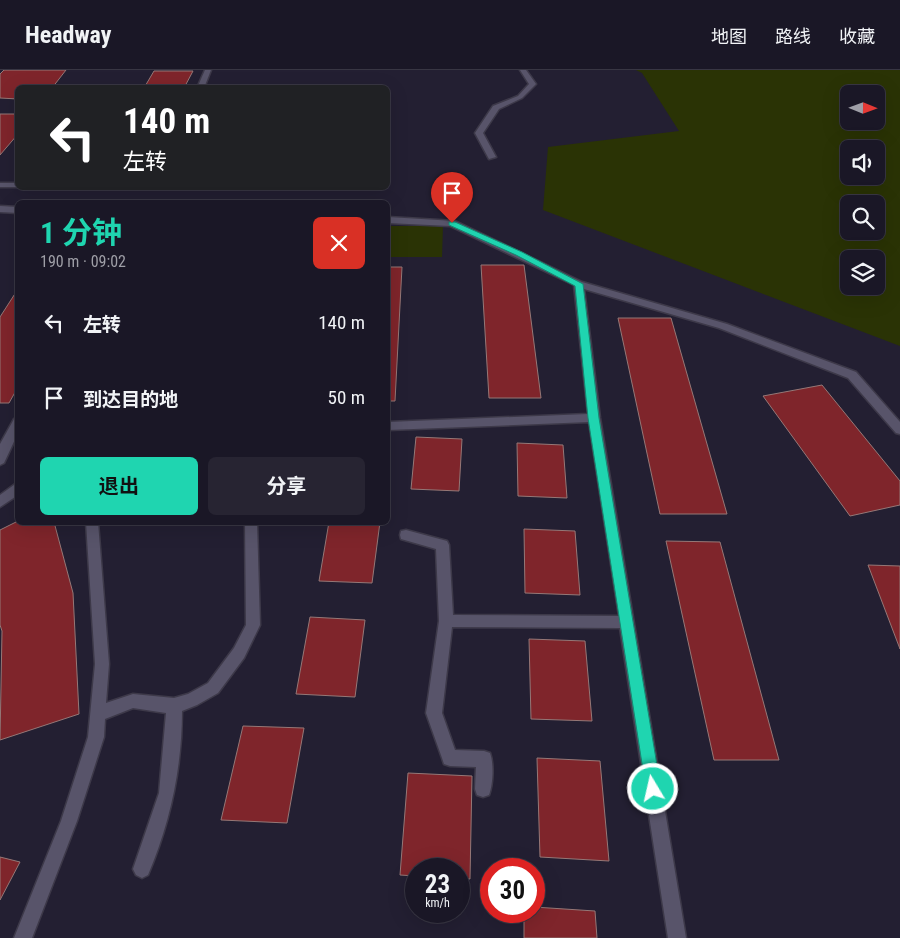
<!DOCTYPE html>
<html lang="zh">
<meta charset="utf-8">
<style>
:root{--surface:#1a1726;--page:#272432;--text:#f1f3f6;--muted:#9f9fa7;--line:#383643;--accent:#1fd5b0}
body{margin:0;font-family:"Roboto Condensed","Noto Sans SC",sans-serif;background:var(--page);color:var(--text);height:100vh;display:flex;flex-direction:column;font-size:19px;white-space:nowrap}
*{box-sizing:border-box;margin:0}
p{font-size:16px;color:var(--muted)}
.icon{flex:none;width:28px;height:28px;fill:none;stroke:currentColor;stroke-width:2;stroke-linecap:round;stroke-linejoin:round}
.map{position:relative;flex:1;overflow:hidden}
.panel{position:absolute;left:15px;top:130px;width:375px;height:325px;display:flex;flex-direction:column;background:var(--surface);border-radius:8px;box-shadow:0 5px 20px #0002,0 0 0 1px var(--line)}
.panel>*{flex:none}
.top-card{position:absolute;left:15px;top:15px;width:375px;height:105px;border-radius:8px;box-shadow:0 5px 20px #0002,0 0 0 1px var(--line);background:#202124;color:#fff;overflow:hidden}
.needle{width:32px;rotate:91deg}
.controls{position:absolute;left:840px;top:15px;display:grid;gap:10px}
.controls a{display:grid;place-items:center;width:45px;height:45px;border-radius:8px;background:var(--surface);box-shadow:0 5px 20px #0002,0 0 0 1px var(--line);font-size:25px}
.speed{position:absolute;left:405px;top:788px;display:flex;gap:10px;font-size:25px;font-weight:700;text-align:center}
.speed>*{display:grid;place-content:center;width:65px;height:65px;border-radius:50%;background:var(--surface);box-shadow:0 5px 20px #0002,0 0 0 1px var(--line);line-height:1}
.speed small{font-size:12px;font-weight:400}
.speed .limit{border:8px solid #d22;background:#fff;color:#111}
.pin{position:absolute;display:grid;place-items:center;width:42px;height:42px;color:#fff;margin:-51px -21px;border-radius:50% 50% 50% 0;rotate:-45deg;box-shadow:0 0 5px #0007}
.pin .icon{rotate:45deg}
.me{position:absolute;width:55px;margin:-28px;rotate:351deg;stroke-linejoin:round;filter:drop-shadow(0 0 4px #0008)}
.turn{display:flex;align-items:center;gap:18px;height:105px;padding:0 25px;font-size:22px}
.turn .icon{width:65px;height:65px;stroke-width:2.5}
.turn b{display:block;font-size:35px;line-height:42px}
.round{display:grid;place-items:center;flex:none;width:52px;height:52px;border-radius:8px;background:var(--page)}
.summary{display:flex;align-items:center;justify-content:space-between;height:85px;padding:0 25px}
h1{font-size:30px;font-weight:700;line-height:38px;color:var(--accent)}
.action{display:flex;gap:10px;margin-top:auto;padding:10px 25px}
.action a{flex:1;height:58px;border-radius:8px;background:var(--accent);color:#111;font-size:20px;font-weight:700;line-height:58px;text-align:center}
.action a+a{background:var(--page);color:var(--text)}
ul{padding:0;list-style:none}
li{display:flex;align-items:center;gap:15px;height:75px;padding:0 25px}
li div{flex:1}
li b{display:block;font-size:19px}
li em{font-style:normal}
header{display:flex;align-items:center;gap:30px;box-sizing:border-box;height:70px;padding:0 25px;background:var(--surface);border-bottom:1px solid var(--line)}
header strong{font-size:24px}
nav{display:flex;gap:28px;margin-inline-start:auto;font-size:18px}
.map>svg:first-child{display:block}
.green{fill:#2a3305;fill-rule:evenodd}
.building{fill:#7f252b;stroke:#957877}
.lines{fill:none;stroke-linecap:round;stroke-linejoin:round}
.minor-casing{stroke:#3d3949;stroke-width:3}
.minor{fill:#58546a;fill-rule:evenodd}
.route{fill:#1fd5b0;stroke:#148a72}
</style>
<header>
<strong>Headway</strong>
<nav><a>地图</a><a>路线</a><a>收藏</a></nav>
</header>
<div class="map">
<svg width="900" height="868" viewBox="0 0 900 868">
<rect width="100%" height="100%" fill="#231f32"/>
<g class="green">
<path d="M636 0H900V276L543 140 548 77 679 61 642 3ZM849 24H876V51H849ZM849 79H876V106H849ZM849 134H876V161H849ZM849 189H876V216H849Z"/>
<polygon points="388,156 443,156 442,187 388,187"/>
</g>
<g class="building">
<polygon points="4,0 66,0 52,18 18,18 18,29 0,28 0,4"/>
<polygon points="154,1 193,1 184,18 144,18"/>
<polygon points="0,44 18,44 18,64 0,85"/>
<polygon points="481,195 524,195 541,328 489,328"/>
<polygon points="388,197 402,197 395,331 388,331"/>
<polygon points="18,219 18,317 9,333 0,333 0,247"/>
<polygon points="618,248 671,248 727,444 660,444"/>
<polygon points="822,315 900,411 900,435 850,446 763,326"/>
<polygon points="416,367 462,369 459,421 411,419"/>
<polygon points="517,373 563,375 567,428 518,426"/>
<polygon points="18,451 54,452 73,523 79,644 0,670 2,561 0,555 0,460"/>
<polygon points="329,452 380,452 372,513 319,511"/>
<polygon points="524,459 575,461 580,525 525,523"/>
<polygon points="666,471 720,472 779,690 714,690"/>
<polygon points="868,495 900,496 900,579"/>
<polygon points="310,547 365,550 355,627 296,624"/>
<polygon points="529,569 585,571 592,651 531,649"/>
<polygon points="243,656 304,658 287,753 221,750"/>
<polygon points="537,688 600,691 609,791 540,787"/>
<polygon points="408,703 472,706 470,809 459,808 459,799 416,799 416,806 400,805"/>
<polygon points="0,787 20,792 0,830"/>
<polygon points="534,837 595,841 597,868 524,868 524,841 534,841"/>
</g>
<g class="lines">
<g class="minor-casing">
<g id="minor">
<polygon points="205,0 211,0 204,18 197,18"/>
<polygon points="520,0 526,0 536,14 522,28 499,39 483,63 496,87 489,89 475,63 493,36 518,26 529,14"/>
<rect x="0" y="113" width="18" height="4"/>
<polygon points="0,136 18,137 18,143 0,142"/>
<path d="M388 147 455 151 582 212 727 254 856 302 900 352V364L896 363 848 308 719 258 584 219 600 348 686 868H668L620 558 452 557 442 643 455 680 484 681 490 683C494 694 493 714 489 725L483 727 477 725 475 719 476 697 450 696 444 694 442 688 426 643 439 551 436 479 401 469 400 465 401 461 406 460 447 471 449 475 453 545 619 546 589 352 388 360V352L588 344 574 215 450 156 388 153Z"/>
<polygon points="18,348 18,363 4,393 0,395 0,374 14,349"/>
<polygon points="18,412 18,425 0,437 0,425"/>
<path d="M86 452H98L109 594 106 633 133 624 174 628 188 624 208 613 234 578 246 555 245 452H257L260 555 244 588 218 623 197 635 182 641C182 698 170 753 148 805L142 808 136 805 133 799 159 723 166 643 133 638 105 649 104 667 77 751 32 868H14L61 751 88 667 95 594Z"/>
</g>
</g>
<use href="#minor" class="minor"/>
</g>
<polygon class="route" points="449,152 455,152 522,182 583,214 599,348 661,719 658,724 653,727 648,724 646,719 588,348 575,216 516,185 449,155"/>
</svg>
<div class="controls">
<a><svg class="needle" viewBox="-14 -14 28 28"><path d="M0-13l5 13h-10z" fill="#e53935"/><path d="M0 13l5-13h-10z" fill="#9f9fa7"/></svg></a>
<a><svg class="icon" aria-label="sound" viewBox="0 0 24 24"><path d="M4 9h4l5-4v14l-5-4H4zM17 9q2 3 0 6"/></svg></a>
<a><svg class="icon" aria-label="search" viewBox="0 0 24 24"><circle cx="10" cy="10" r="6"/><path d="M15 15l6 6"/></svg></a>
<a><svg class="icon" aria-label="layers" viewBox="0 0 24 24"><path d="M12 4l9 5-9 5-9-5zM3 14l9 5 9-5"/></svg></a>
</div>
<div class="speed"><div>23<small>km/h</small></div><div class="limit">30</div></div>
<div class="pin" style="left:452px;top:153px;background:#d93025"><svg class="icon" aria-label="arrive" viewBox="0 0 24 24"><path d="M6 21V4h12l-3 4 3 4H6"/></svg></div>
<svg class="me" style="left:653px;top:719px" viewBox="-20 -20 40 40"><circle r="17" fill="#1fd5b0" stroke="#fff" stroke-width="3"/><path d="M0-11L8 9 0 5-8 9z" fill="#fff"/></svg>
<div class="top-card">
<div class="turn"><svg class="icon" aria-label="left" viewBox="0 0 24 24"><path d="M17 20v-9H6M10 6l-5 5 5 5"/></svg><div><b>140 m</b>左转</div></div>
</div>
<section class="panel">
<div class="summary"><div><h1>1 分钟</h1><p>190 m · 09:02</p></div><a class="round" style="background:#d93025;color:#fff"><svg class="icon" aria-label="close" viewBox="0 0 24 24"><path d="M6 6l12 12M18 6L6 18"/></svg></a></div>
<ul>
<li><svg class="icon" aria-label="left" viewBox="0 0 24 24"><path d="M17 20v-9H6M10 6l-5 5 5 5"/></svg><div><b>左转</b></div><em>140 m</em></li>
<li><svg class="icon" aria-label="arrive" viewBox="0 0 24 24"><path d="M6 21V4h12l-3 4 3 4H6"/></svg><div><b>到达目的地</b></div><em>50 m</em></li>
</ul>
<div class="action"><a>退出</a><a>分享</a></div>
</section>
</div>
